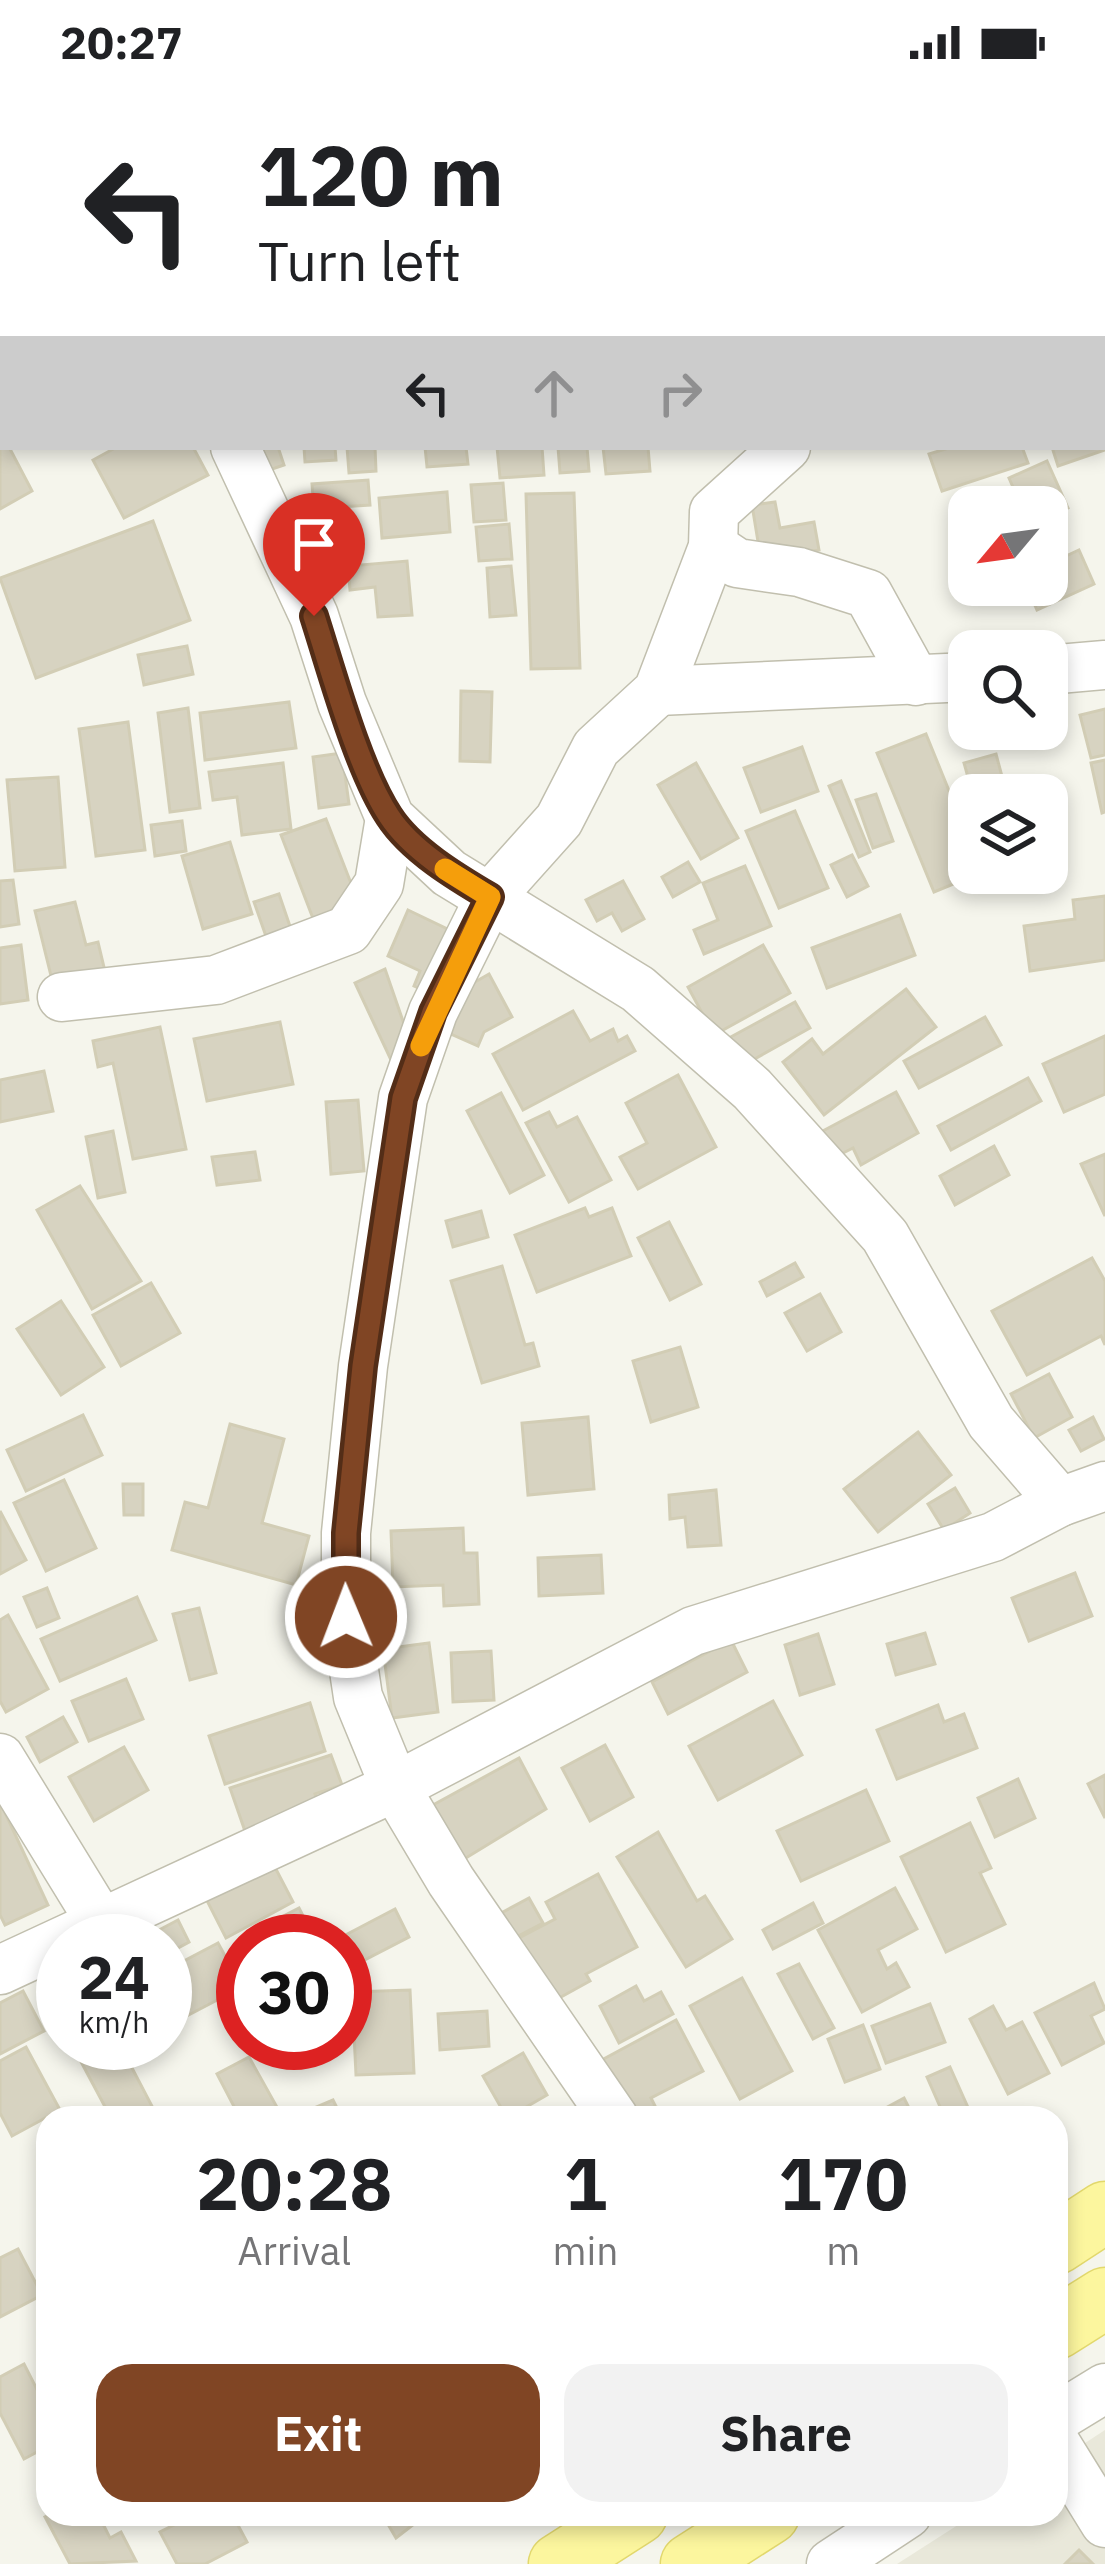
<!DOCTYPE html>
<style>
:root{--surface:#fff;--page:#f2f2f2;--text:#202124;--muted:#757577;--accent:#804524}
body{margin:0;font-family:"IBM Plex Sans",sans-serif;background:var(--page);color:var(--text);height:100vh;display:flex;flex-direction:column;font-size:45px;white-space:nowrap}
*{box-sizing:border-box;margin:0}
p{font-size:39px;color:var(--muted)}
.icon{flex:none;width:66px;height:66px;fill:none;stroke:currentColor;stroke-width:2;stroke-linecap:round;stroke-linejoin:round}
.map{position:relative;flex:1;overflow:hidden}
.details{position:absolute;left:36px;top:2022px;width:1032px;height:420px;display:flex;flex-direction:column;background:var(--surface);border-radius:36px;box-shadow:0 6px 18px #0003}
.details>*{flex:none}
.top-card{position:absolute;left:0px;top:0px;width:1107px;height:366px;box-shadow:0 6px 18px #0003;background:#fff;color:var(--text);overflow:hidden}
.needle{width:78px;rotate:241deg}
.tools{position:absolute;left:948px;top:402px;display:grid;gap:24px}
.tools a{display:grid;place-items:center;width:120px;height:120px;border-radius:24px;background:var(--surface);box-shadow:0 6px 18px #0003;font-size:60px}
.speed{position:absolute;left:36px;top:1830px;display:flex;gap:24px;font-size:60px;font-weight:700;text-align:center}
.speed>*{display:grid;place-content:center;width:156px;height:156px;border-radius:50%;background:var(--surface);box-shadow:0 6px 18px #0003;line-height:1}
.speed small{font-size:30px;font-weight:400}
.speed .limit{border:18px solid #d22;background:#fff;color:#111}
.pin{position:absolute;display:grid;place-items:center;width:102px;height:102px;color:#fff;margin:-123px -51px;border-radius:50% 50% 50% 0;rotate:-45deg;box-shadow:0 0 12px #0007}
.pin .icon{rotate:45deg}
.me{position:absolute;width:132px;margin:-66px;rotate:359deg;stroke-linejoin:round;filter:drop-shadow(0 0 9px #0008)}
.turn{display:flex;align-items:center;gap:42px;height:252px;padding:0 60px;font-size:54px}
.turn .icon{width:156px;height:156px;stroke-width:2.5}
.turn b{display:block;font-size:84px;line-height:102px}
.lanes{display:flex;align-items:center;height:114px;padding:0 60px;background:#0003;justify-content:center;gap:60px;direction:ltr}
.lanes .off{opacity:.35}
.eta{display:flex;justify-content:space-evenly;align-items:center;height:204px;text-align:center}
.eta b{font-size:72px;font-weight:700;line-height:84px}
.action{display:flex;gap:24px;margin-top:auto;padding:24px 60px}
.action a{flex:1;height:138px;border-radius:36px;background:var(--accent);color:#fff;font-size:48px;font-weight:700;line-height:138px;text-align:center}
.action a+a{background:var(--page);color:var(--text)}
.status{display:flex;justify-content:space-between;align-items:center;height:84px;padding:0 60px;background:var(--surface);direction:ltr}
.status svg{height:33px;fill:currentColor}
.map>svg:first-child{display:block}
.residential{fill:#e9e8da}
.building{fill:#d7d3c1;stroke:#d2cdb5;stroke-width:3}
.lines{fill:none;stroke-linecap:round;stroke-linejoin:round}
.minor-casing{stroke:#c1bfae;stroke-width:51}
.major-casing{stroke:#e2d86d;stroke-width:63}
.minor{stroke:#fff;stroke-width:48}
.major{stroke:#fcf69e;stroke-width:60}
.route-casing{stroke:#532d17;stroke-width:30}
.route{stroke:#804524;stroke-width:21}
.slow{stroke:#f59e0b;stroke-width:21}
</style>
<div class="status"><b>20:27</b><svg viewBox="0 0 49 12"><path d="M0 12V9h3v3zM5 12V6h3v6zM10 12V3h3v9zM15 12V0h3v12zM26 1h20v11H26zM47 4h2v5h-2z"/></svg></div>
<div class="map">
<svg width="1105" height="2480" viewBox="0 0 1105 2480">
<rect width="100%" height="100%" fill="#f5f5ec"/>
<polygon class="residential" points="1105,2346 1105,2480 897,2480 975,2430 1056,2430 1056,2378"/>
<g class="building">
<rect x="698" y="0" width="64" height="3"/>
<polygon points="1104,335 1105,366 1058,382 1052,363 1104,363"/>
<polygon points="0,347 3,363 9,363 32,407 0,425"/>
<polygon points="117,363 193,363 208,391 124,434 93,376"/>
<polygon points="251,363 278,363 284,381 260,389"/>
<polygon points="304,363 335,363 336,376 305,378"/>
<polygon points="347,363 375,363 376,387 349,389"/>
<polygon points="425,363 466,363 468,380 427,383"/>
<polygon points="497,363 542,363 544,391 500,394"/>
<polygon points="558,363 587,363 589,387 560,389"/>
<polygon points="603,363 648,363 650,387 606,390"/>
<polygon points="952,363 1022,363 1028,379 942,407 929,370"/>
<polygon points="1047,377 1068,424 1048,433 1063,467 1047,474 1047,423 1010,423 1020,419 1009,394"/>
<polygon points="368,396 370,421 339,423 341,451 316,453 312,400"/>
<polygon points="503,399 506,436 474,438 471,401"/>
<polygon points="447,408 450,448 382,454 379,414"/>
<polygon points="574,409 580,584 531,585 526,410"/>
<polygon points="304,417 306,445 282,447 280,419"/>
<polygon points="775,418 780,444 814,438 819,466 761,476 752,421"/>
<polygon points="153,437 190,536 36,594 0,494"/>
<polygon points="509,440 512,475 479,477 476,443"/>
<polygon points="1079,466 1094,500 1037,526 1026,501 1047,501 1047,481"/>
<polygon points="407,477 412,531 378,533 375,503 350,506 348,482"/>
<polygon points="511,482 516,531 490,533 487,484"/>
<polygon points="187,562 193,590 144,601 138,571"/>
<polygon points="461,607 492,608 490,678 460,677"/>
<polygon points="289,618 296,664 205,676 200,629"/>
<polygon points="188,624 200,724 170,728 158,629"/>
<polygon points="1105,625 1105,671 1091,674 1080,631"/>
<polygon points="128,638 145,766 96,772 79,645"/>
<polygon points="926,650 969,756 969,789 980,789 934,808 877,669"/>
<polygon points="802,663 818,707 761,728 744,684"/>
<polygon points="342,669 349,720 319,724 313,673"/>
<polygon points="996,670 1007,711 973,711 964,679"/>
<polygon points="1105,676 1105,728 1102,729 1091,679"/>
<polygon points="283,679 291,745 242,751 237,713 213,716 209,688"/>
<polygon points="696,679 738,754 701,775 658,701"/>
<polygon points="58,693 65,783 15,787 7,696"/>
<polygon points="841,697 870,768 859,773 829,702"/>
<polygon points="876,710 893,757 873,764 856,716"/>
<polygon points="795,727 828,804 779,824 746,747"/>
<polygon points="326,735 356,812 314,837 281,751"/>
<polygon points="182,737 186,767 155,772 151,741"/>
<polygon points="230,758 252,830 203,845 182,772"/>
<polygon points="852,771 868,802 847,813 831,781"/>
<polygon points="688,778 700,798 673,813 662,793"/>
<polygon points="745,782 771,842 704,870 694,846 718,836 703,799"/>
<polygon points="13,796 19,840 0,843 0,797"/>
<polygon points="623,797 644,835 622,847 612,829 597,837 586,816"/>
<polygon points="279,810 294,854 269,861 254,818"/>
<polygon points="1105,812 1105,876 1030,887 1024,842 1075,835 1073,816"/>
<polygon points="75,818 86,861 98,858 107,896 55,908 35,827"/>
<polygon points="408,826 462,852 434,911 414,902 420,887 388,872"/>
<polygon points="900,831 915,871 827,904 812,864"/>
<polygon points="21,861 28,916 0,920 0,864"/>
<polygon points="763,861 790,909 714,951 688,903"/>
<polygon points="385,885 413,966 391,976 355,899"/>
<polygon points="489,890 512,933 484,948 478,962 444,947 461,906"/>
<polygon points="906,905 936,943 824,1031 783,978 812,955 823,970"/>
<polygon points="795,918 810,944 742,982 727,955"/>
<polygon points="573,927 590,957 613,945 618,957 627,952 635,967 523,1026 493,970"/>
<polygon points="985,933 1001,961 919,1004 904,977"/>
<polygon points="280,938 293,1000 207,1017 194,955"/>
<polygon points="160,943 186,1065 133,1075 113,979 98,983 93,957"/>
<polygon points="1105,952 1105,1010 1064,1028 1043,980"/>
<polygon points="44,987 53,1027 0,1038 0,996"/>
<polygon points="678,991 716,1063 638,1105 620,1073 647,1059 626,1019"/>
<polygon points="1028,994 1041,1017 951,1066 938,1042"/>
<polygon points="896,1008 918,1049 861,1081 853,1064 831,1075 817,1050"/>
<polygon points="501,1009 544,1091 510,1109 467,1027"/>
<polygon points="358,1016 364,1087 331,1090 326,1018"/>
<polygon points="549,1028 557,1043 577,1033 611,1096 569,1118 526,1039"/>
<polygon points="113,1047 125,1108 98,1114 86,1053"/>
<polygon points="994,1062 1009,1091 955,1121 940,1092"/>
<polygon points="255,1068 260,1096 217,1101 212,1073"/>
<polygon points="1105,1070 1105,1132 1081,1080"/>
<polygon points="80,1102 141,1197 92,1225 37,1126"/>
<polygon points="585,1124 589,1133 612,1124 631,1172 537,1208 515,1151"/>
<polygon points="481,1127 488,1153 453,1163 446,1137"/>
<polygon points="669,1138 701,1200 670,1216 638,1154"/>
<polygon points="1092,1174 1105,1197 1105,1261 1101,1252 1027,1291 992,1227"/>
<polygon points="795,1179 803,1193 767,1212 760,1198"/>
<polygon points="502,1182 525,1261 533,1259 539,1282 482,1299 451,1197"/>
<polygon points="151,1199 180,1249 121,1282 93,1231"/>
<polygon points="820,1210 841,1248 807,1267 785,1229"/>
<polygon points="61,1217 104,1283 61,1311 17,1245"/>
<polygon points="680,1263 698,1323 651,1338 633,1277"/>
<polygon points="1049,1290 1072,1333 1034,1354 1011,1310"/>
<polygon points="83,1331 102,1371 26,1407 7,1366"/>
<polygon points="588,1333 594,1405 528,1411 522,1339"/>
<polygon points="1093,1333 1104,1355 1081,1367 1069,1346"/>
<polygon points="230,1340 284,1355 262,1439 309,1452 296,1501 172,1466 185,1418 208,1424"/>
<polygon points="918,1348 951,1391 878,1448 844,1405"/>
<polygon points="64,1396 96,1464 46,1487 14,1419"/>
<polygon points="123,1400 143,1400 143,1431 124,1431"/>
<polygon points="955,1404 970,1429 944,1446 928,1420"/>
<polygon points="716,1406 721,1461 688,1463 685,1433 670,1435 669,1411"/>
<polygon points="0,1427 26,1476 0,1490"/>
<polygon points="463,1444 464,1469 477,1469 479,1520 444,1522 443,1501 393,1503 391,1447"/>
<polygon points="601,1471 603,1509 539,1512 538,1474"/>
<polygon points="1075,1489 1092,1532 1029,1557 1012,1514"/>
<polygon points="47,1504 59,1534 37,1543 24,1513"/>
<polygon points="137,1513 156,1556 60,1597 41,1555"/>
<polygon points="199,1524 216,1589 190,1596 173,1530"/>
<polygon points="8,1531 48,1605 6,1628 0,1617 0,1536"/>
<polygon points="925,1549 935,1580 896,1591 887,1560"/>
<polygon points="818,1550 834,1600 800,1611 785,1561"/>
<polygon points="731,1556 747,1588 668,1630 652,1598"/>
<polygon points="429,1559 438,1628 392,1634 383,1565"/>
<polygon points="491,1567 494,1616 453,1618 451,1569"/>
<polygon points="126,1595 143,1635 89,1657 72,1617"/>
<polygon points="773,1617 802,1671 718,1716 689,1662"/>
<polygon points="310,1619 325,1667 225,1700 209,1652"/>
<polygon points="938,1621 944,1638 964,1630 977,1664 897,1695 877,1646"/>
<polygon points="63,1633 77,1658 40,1678 27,1653"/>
<polygon points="605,1661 633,1713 590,1737 562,1684"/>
<polygon points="124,1663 148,1706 94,1737 69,1693"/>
<polygon points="331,1671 342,1701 315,1710 320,1725 246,1750 230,1704"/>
<polygon points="519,1674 546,1725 461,1777 431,1722"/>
<polygon points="1105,1691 1105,1734 1088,1700"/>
<polygon points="1018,1695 1035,1734 995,1753 978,1714"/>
<polygon points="866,1706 889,1757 801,1797 777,1747"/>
<polygon points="0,1718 48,1821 5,1841 0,1831"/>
<polygon points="970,1739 991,1784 980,1789 1005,1840 946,1868 901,1773"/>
<polygon points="658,1748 697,1817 705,1812 732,1855 686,1883 617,1773"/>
<polygon points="267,1768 293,1818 226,1854 200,1803"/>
<polygon points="598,1790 637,1863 586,1890 590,1897 552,1918 519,1854 555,1835 546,1818"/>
<polygon points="895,1804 917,1845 878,1866 887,1885 896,1879 909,1903 862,1928 818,1846"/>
<polygon points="529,1814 543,1839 503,1860 490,1835"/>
<polygon points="813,1819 823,1839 773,1865 763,1846"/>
<polygon points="299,1824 312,1849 297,1857 243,1858 241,1854"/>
<polygon points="395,1825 409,1853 347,1885 345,1857 334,1857"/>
<polygon points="178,1836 189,1858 165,1871 165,1857 138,1857"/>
<polygon points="218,1859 242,1903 179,1936 165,1910 165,1887"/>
<polygon points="799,1880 834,1944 813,1955 778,1890"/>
<polygon points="742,1894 792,1987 740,2015 690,1922"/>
<polygon points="1094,1899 1105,1925 1091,1932 1104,1959 1062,1981 1035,1929"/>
<polygon points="636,1902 644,1917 661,1908 673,1930 619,1959 600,1922"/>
<polygon points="410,1906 414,1989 356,1991 352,1908"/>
<polygon points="23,1907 44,1947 0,1970 0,1919"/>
<polygon points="930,1920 945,1958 886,1979 872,1942"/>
<polygon points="993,1922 1006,1946 1022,1938 1049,1989 1008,2010 970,1935"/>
<polygon points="487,1927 489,1962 440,1966 438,1930"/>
<polygon points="676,1936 703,1987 651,2014 655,2022 633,2034 598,1978"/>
<polygon points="863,1941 880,1985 845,1998 828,1955"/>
<polygon points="71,1959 119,1959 154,2026 138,2034 111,2034"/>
<polygon points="26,1963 60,2026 12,2052 0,2029 0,1977"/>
<polygon points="523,1969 547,2011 507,2034 483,1992"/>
<polygon points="249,1973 283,2034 240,2034 217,1990"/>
<polygon points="950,1983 970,2028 956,2034 945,2034 927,1993"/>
<polygon points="904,2014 914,2034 867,2034"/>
<polygon points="333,2016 342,2034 319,2034 314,2024"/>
<polygon points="18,2165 42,2211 0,2233 0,2174"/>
<polygon points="24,2280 48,2327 48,2362 24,2375 0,2329 0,2293"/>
<polygon points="51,2430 98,2430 110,2454 121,2448 136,2477 70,2480 45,2433"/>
<polygon points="196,2430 232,2430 247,2458 205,2480 177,2480 160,2448"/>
<polygon points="382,2430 427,2430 396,2454"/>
<polygon points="1079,2466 1093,2480 1065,2480"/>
</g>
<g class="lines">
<g class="minor-casing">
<g id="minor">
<polyline points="856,0 856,3"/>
<polyline points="0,19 3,24"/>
<polyline points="0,129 3,127"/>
<polyline points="235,363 314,532 342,619 390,734 449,789 638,905 752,1005 885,1152 991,1338 1060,1418"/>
<polyline points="713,463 737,479 799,488 868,510 916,597"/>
<polyline points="1047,586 1105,581"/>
<polyline points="658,607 969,593"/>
<polyline points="62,913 216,896 348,846 379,800 390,734"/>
<polyline points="0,1674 100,1837"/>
<polyline points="0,1886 395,1703 693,1547 993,1453 1060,1418 1105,1402"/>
<polyline points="614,2034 451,1797 395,1703 358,1613 346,1533 346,1449 363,1282 403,1014 433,928 490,813 559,736 596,664 658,607 713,463 714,428 786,363"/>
<polyline points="1056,2334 1105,2304"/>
<polyline points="1056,2360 1105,2439"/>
<polyline points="831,2480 907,2430"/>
</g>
</g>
<g class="major-casing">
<g id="major">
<polyline points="1056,2160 1105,2128"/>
<polyline points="1056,2245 1105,2214"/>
<polyline points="559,2480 637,2430"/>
<polyline points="691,2480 769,2430"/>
</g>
</g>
<use href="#minor" class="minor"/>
<use href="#major" class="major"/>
</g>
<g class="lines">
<g class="route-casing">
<path id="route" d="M314 532C332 588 358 685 389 732 411 766 456 793 490 813L433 928 403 1014 363 1282 346 1449V1533"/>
</g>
<use href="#route" class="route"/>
<polyline class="slow" points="421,962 490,813 445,785"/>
</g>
</svg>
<div class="tools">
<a><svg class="needle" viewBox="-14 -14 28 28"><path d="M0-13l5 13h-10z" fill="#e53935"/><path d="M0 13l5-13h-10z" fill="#757577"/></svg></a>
<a><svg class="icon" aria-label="search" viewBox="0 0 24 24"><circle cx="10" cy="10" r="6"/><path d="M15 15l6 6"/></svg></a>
<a><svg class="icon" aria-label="layers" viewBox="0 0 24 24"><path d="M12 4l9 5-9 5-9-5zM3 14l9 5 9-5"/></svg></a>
</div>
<div class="speed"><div>24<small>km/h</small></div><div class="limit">30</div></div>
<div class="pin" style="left:314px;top:532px;background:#d93025"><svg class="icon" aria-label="arrive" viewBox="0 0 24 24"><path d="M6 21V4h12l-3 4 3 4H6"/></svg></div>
<svg class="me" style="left:346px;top:1533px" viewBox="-20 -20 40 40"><circle r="17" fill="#804524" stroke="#fff" stroke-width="3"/><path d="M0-11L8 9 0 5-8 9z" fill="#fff"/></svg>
<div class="top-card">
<div class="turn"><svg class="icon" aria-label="left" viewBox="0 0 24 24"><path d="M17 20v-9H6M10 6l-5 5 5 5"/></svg><div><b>120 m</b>Turn left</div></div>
<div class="lanes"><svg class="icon" aria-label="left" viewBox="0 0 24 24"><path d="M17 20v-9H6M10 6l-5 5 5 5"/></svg><svg class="icon off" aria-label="ahead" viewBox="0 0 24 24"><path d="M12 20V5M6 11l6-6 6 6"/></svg><svg class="icon off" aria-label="right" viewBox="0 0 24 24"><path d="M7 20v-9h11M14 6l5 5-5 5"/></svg></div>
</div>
<section class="details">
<div class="eta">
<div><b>20:28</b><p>Arrival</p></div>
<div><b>1</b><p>min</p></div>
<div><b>170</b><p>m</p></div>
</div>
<div class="action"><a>Exit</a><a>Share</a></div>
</section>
</div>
